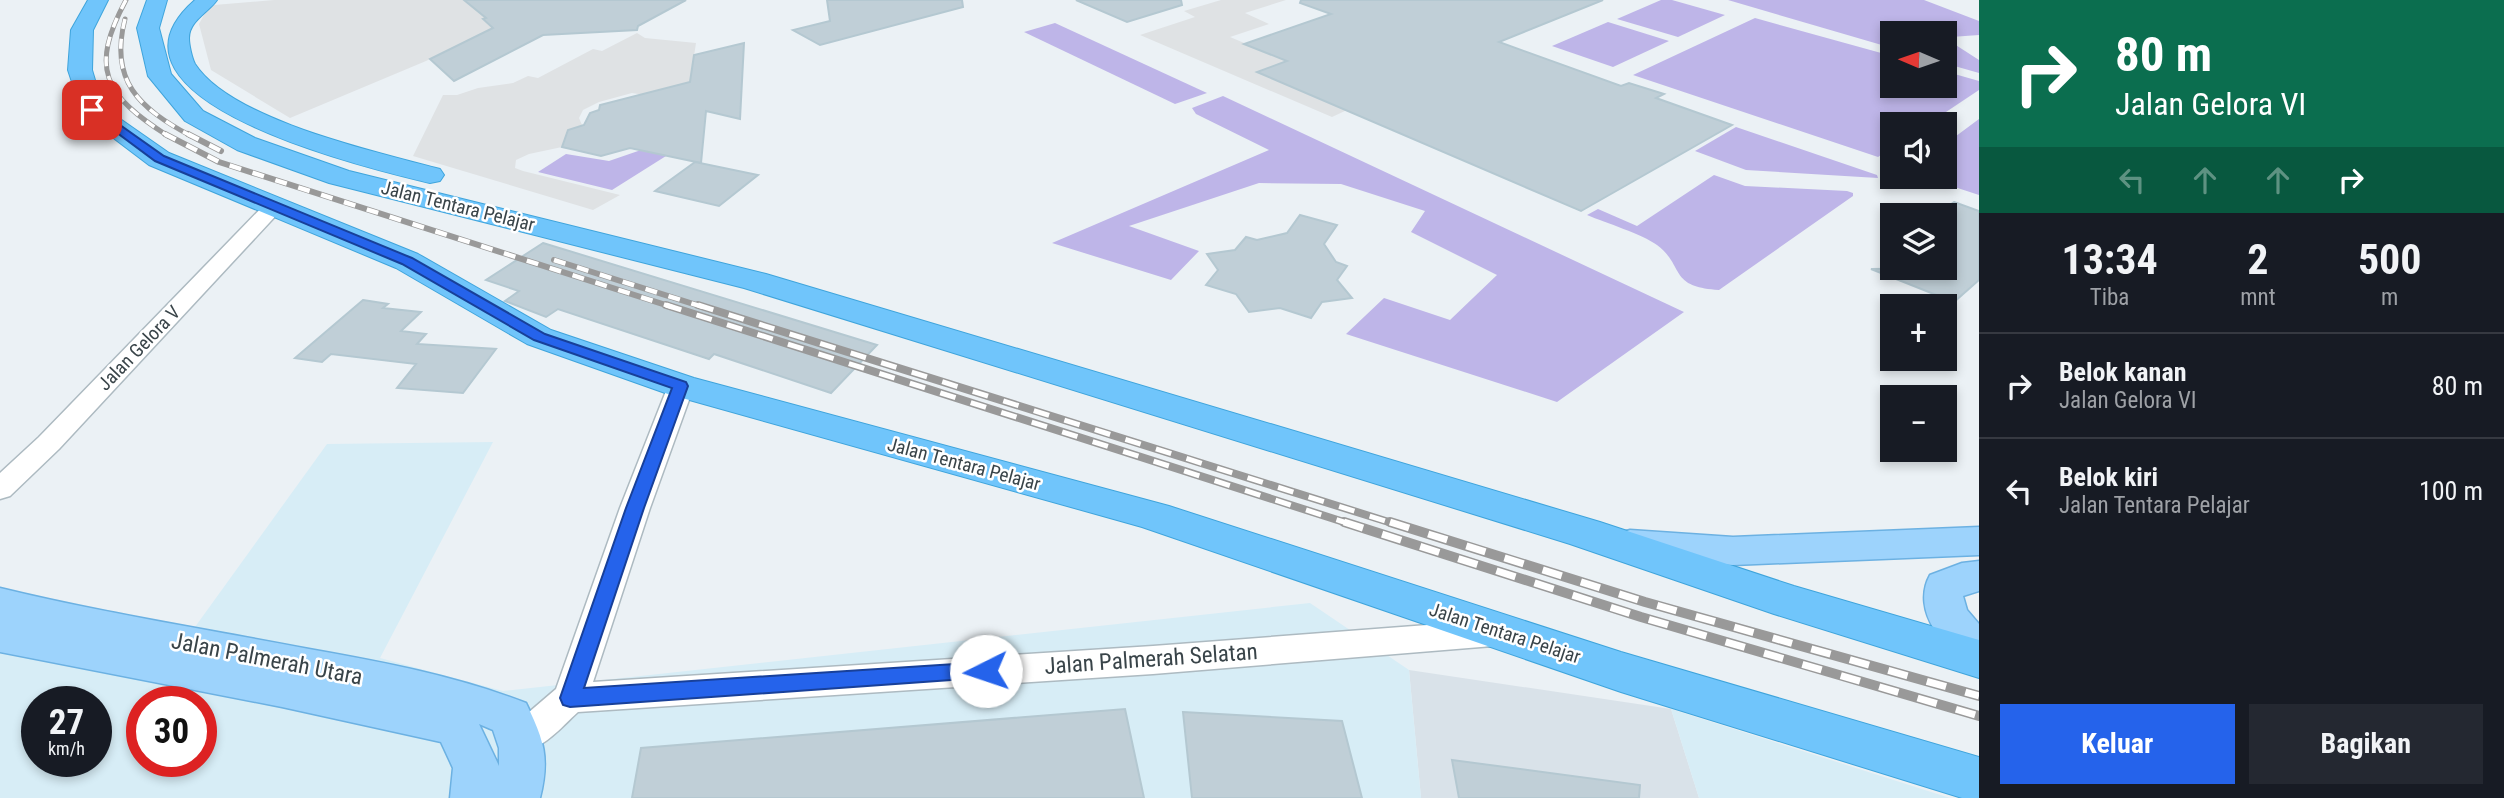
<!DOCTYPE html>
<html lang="id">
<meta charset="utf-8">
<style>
:root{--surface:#171b24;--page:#242831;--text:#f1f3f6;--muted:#9ea1a6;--line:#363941;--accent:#2563eb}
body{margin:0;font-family:"Roboto Condensed",sans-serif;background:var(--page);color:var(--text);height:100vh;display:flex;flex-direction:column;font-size:26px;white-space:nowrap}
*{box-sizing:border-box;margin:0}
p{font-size:23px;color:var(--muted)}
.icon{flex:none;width:38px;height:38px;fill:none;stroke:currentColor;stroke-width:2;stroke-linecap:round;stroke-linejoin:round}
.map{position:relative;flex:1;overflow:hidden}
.panel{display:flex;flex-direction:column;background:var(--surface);width:525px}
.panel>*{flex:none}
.top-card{background:#0b6e4f;color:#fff;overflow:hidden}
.needle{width:46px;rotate:272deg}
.controls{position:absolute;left:1880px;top:21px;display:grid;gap:14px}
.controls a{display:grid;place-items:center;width:77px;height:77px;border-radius:0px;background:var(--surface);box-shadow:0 4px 10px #0003;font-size:35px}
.speed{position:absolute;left:21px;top:686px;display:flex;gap:14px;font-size:35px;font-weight:700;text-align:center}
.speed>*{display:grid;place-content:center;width:91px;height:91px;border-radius:50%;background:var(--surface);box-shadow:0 4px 10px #0003;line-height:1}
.speed small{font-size:18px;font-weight:400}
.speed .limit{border:10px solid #d22;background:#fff;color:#111}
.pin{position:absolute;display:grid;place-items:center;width:60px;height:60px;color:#fff;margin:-30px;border-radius:14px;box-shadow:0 4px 10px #0006}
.me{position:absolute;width:77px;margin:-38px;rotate:266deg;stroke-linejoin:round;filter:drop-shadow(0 0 5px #0008)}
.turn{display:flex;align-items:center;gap:24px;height:147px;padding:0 21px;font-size:32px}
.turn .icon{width:91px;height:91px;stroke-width:2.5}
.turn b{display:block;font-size:49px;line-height:60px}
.lanes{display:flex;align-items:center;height:66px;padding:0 21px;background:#0003;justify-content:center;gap:35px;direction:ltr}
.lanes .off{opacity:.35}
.eta{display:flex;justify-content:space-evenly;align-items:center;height:119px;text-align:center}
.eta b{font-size:42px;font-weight:700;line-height:49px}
.primary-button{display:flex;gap:14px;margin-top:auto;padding:14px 21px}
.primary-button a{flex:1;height:80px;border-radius:0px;background:var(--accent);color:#fff;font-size:28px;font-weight:700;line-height:80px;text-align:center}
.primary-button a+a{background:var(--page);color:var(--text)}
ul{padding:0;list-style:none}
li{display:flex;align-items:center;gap:21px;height:105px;padding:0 21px;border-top:2px solid var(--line)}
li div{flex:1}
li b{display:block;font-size:26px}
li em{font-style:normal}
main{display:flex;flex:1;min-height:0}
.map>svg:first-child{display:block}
.residential{fill:#d9e2e9}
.commercial{fill:#d7edf6;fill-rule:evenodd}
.green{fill:#beb5e8}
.parking{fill:#dfe2e4}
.building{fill:#c0cfd7;stroke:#b4c8d1;stroke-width:2}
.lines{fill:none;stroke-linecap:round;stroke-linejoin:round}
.minor-casing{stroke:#adbac1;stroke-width:3}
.major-casing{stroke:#6cb1e2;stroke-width:3}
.highway-casing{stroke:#3fa4db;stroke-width:2}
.minor{fill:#fff;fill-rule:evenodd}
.major{fill:#9dd3fc;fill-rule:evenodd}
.highway{fill:#70c5fb;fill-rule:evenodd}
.rail-far3-casing{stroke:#999;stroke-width:5}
.rail-far2-casing{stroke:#999;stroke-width:6}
.rail-far1-casing{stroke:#999;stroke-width:8}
.rail-casing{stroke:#999;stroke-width:10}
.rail-far3{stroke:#fff;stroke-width:3.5;stroke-dasharray:10;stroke-linecap:butt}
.rail-far2{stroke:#fff;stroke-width:4.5;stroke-dasharray:12;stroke-linecap:butt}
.rail-far1{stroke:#fff;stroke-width:5;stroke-dasharray:16;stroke-linecap:butt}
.rail{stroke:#fff;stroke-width:7;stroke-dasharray:20;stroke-linecap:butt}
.route{fill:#2563eb;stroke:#184099;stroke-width:2}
.labels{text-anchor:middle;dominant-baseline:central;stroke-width:5;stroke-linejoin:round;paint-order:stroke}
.street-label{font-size:19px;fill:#394449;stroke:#fff}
.near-street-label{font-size:23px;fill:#394449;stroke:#fff}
</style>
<main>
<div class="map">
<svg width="1979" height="798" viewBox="0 0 1979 798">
<rect width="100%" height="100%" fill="#ebf1f5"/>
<polygon class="residential" points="1409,670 1671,709 1699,798 1421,798"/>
<g class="commercial">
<path d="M493 442 380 658 503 691 1310 603 1409 670 1421 798H0V599L195 627 327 444ZM37 702H96V761H37ZM142 702H201V761H142Z"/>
<polygon points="1671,709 1950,798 1699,798"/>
</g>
<g class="green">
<polygon points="1661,0 1672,0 1725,15 1678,37 1617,19"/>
<polygon points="1728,0 1924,0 1979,21 1979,35 1951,37 1948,40 1979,60 1979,73 1944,63 1944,33 1892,33 1892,48"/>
<polygon points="1755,18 1892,56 1892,86 1944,86 1944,71 1979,81 1979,90 1928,124 1892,124 1892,148 1878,157 1633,75"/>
<polygon points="1608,22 1669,41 1613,67 1552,46"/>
<polygon points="1055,23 1207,93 1175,104 1024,32"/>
<polygon points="1223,96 1684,312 1557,402 1346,334 1384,298 1450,320 1497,275 1411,232 1425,211 1341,184 1259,183 1129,226 1199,251 1171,280 1052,243 1269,150 1196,114 1192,108"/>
<polygon points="1979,119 1979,195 1924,177 1944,177 1944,145"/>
<polygon points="1736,127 1877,175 1878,178 1746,170 1695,151"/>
<polygon points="641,150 666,156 612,190 538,172 566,154 609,161"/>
<path d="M1714 175 1745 186 1847 191 1853 193V196L1719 290C1668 287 1685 266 1657 245 1642 234 1606 223 1587 215L1598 209 1637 226Z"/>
</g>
<g class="parking">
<polygon points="274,0 464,0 486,18 483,20 493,28 426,61 290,118 211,70 199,24 205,13 214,5"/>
<polygon points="1221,0 1286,0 1245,13 1269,24 1230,37 1287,61 1258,72 1347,110 1332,117 1140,35 1195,17 1184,11"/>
<polygon points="637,33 645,38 696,43 690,82 652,92 651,96 632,93 599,102 583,110 579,118 582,125 568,130 562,147 529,154 516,160 515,168 523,171 620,195 593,210 413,156 443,95 457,95 478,88 513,83 528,76 538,78 593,49 602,51"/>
</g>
<g class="building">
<polygon points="464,0 686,0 638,26 637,30 543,35 454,81 430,59 493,28 483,19 486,18"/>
<polygon points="827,0 962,0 963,7 820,45 793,30 830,21"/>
<polygon points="1076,0 1181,0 1182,5 1127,22"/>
<polygon points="1301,0 1603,0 1499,42 1621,86 1629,83 1664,94 1656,98 1732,125 1581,211 1257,72 1287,61 1244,44 1331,14 1300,3"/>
<polygon points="744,43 740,119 706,111 701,163 630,148 601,156 562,147 568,130 584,125 590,113 599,110 600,105 690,82 694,55"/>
<polygon points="695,162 758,175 719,206 655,191"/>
<polygon points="1954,202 1979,211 1979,280 1954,302 1871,269 1944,268 1944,209"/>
<polygon points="1300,215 1337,225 1324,244 1336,262 1347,266 1337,280 1352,298 1322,302 1311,318 1280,308 1249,312 1236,294 1206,285 1218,270 1207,254 1235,250 1246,237 1257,240 1287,233"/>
<polygon points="543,243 877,345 831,393 714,354 709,359 558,309 546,317 505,301 519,291 486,280"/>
<polygon points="363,300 388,304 383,308 421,312 401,331 426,334 417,344 496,349 463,393 397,388 416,364 331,354 322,362 295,358"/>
<polygon points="1125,709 1144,798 632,798 641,748"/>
<polygon points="1183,712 1342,721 1362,798 1192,798"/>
<polygon points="1452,760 1640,785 1639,798 1459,798"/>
</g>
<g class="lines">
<g class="minor-casing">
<g id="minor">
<polygon points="275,199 282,201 285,205 282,209 59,449 10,496 0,499 0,473 39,437 268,201"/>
<path d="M681 378 690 380 694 386 650 508 593 682 1153 646 1493 620 1505 624 1510 633 1505 642 1493 646 1153 674 578 712C558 730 536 759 507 749L502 738 507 727 521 719 556 689 620 508 668 386 672 380Z"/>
</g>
</g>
<g class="major-casing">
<g id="major">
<polygon points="1979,527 1979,555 1733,565 1630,558 1616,554 1611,544 1616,534 1630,530 1733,537"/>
<path d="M1979 561V591L1963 596 1967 610 1979 624V665C1945 654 1910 611 1930 575L1962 563Z"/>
<path d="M0 588C102 613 206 629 309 649 382 662 457 676 526 703 544 740 550 758 540 798H450L453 768 441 742 282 707 0 652ZM479 724 493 730 499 748V766Z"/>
</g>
</g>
<g class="highway-casing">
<g id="highway">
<polygon points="88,0 108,0 93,30 92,70 103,107 169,153 418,254 551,330 694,378 1169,506 1621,652 1979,757 1979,798 1962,798 1621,692 1142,527 668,394 527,344 396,268 149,165 83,115 68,70 71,30"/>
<polygon points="147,0 167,0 159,28 171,74 203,111 255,138 349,171 766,274 1600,522 1794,586 1979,640 1979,678 1774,614 1570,544 744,288 329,183 237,150 185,121 148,76 137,28"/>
<path d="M195 0H217C209 12 189 21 189 38 189 45 192 58 195 64 231 120 377 152 440 169L444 175 440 181 430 183C371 169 80 100 195 0Z"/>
</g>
</g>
<use href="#minor" class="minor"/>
<use href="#major" class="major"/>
<use href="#highway" class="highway"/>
<g class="rail-far3-casing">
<g id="rail-far3">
<path d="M126 0C89 69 104 95 168 136"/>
<path d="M125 19C109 81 139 108 191 136"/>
</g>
</g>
<g class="rail-far2-casing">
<g id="rail-far2">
<polyline points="165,134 219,162 672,307"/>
<polyline points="188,134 221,151"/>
<polyline points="554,260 703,307"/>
</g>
</g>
<g class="rail-far1-casing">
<g id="rail-far1">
<polyline points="666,305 1350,524"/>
<polyline points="698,305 1395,524"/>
</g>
</g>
<g class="rail-casing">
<g id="rail">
<polyline points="1344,522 1641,617 1979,716"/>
<polyline points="1390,522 1645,602 1979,696"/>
</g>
</g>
<use href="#rail-far3" class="rail-far3"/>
<use href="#rail-far2" class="rail-far2"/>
<use href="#rail-far1" class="rail-far1"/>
<use href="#rail" class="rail"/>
</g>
<polygon class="route" points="89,108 96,108 164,156 412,258 545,334 686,382 688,386 644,508 584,688 986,662 993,665 996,671 993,677 570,707 563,705 560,698 626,508 672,388 534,340 402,264 155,161 89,112"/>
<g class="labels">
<g class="street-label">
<text transform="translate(458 206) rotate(14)">Jalan Tentara Pelajar</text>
<text transform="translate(139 348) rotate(-46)">Jalan Gelora V</text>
<text transform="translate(964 464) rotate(15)">Jalan Tentara Pelajar</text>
<text transform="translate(1505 633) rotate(18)">Jalan Tentara Pelajar</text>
</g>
<g class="near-street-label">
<text transform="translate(267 659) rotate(11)">Jalan Palmerah Utara</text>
<text transform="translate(1151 659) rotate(-4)">Jalan Palmerah Selatan</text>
</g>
</g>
</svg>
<div class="controls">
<a><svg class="needle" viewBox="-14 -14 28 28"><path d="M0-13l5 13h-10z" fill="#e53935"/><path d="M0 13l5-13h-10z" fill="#9ea1a6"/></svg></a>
<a><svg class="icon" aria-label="sound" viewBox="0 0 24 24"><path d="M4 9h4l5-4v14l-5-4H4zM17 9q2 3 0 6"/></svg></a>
<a><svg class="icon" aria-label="layers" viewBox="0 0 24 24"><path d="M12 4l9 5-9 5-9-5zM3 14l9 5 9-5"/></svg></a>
<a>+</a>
<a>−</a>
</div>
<div class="speed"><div>27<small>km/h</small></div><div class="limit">30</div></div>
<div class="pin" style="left:92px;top:110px;background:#d93025"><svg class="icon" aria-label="arrive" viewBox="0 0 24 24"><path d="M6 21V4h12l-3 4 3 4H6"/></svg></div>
<svg class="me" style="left:986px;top:671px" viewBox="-20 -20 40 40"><circle r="19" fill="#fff"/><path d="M0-13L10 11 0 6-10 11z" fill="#2563eb"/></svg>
</div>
<section class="panel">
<div class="top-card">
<div class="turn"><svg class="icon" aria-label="right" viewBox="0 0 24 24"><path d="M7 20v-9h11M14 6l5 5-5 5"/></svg><div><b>80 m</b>Jalan Gelora VI</div></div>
<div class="lanes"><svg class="icon off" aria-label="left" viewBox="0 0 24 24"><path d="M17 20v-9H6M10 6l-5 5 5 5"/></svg><svg class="icon off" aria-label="ahead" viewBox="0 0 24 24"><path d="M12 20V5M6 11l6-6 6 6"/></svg><svg class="icon off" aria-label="ahead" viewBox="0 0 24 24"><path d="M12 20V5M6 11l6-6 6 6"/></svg><svg class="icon" aria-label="right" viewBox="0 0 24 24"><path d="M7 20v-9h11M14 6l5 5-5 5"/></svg></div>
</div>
<div class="eta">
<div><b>13:34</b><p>Tiba</p></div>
<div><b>2</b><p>mnt</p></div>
<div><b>500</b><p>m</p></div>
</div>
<ul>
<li><svg class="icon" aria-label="right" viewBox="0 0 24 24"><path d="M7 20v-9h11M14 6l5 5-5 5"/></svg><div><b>Belok kanan</b><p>Jalan Gelora VI</p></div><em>80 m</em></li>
<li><svg class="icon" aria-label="left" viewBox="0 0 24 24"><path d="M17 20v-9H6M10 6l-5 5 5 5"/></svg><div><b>Belok kiri</b><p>Jalan Tentara Pelajar</p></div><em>100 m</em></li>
</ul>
<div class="primary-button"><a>Keluar</a><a>Bagikan</a></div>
</section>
</main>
